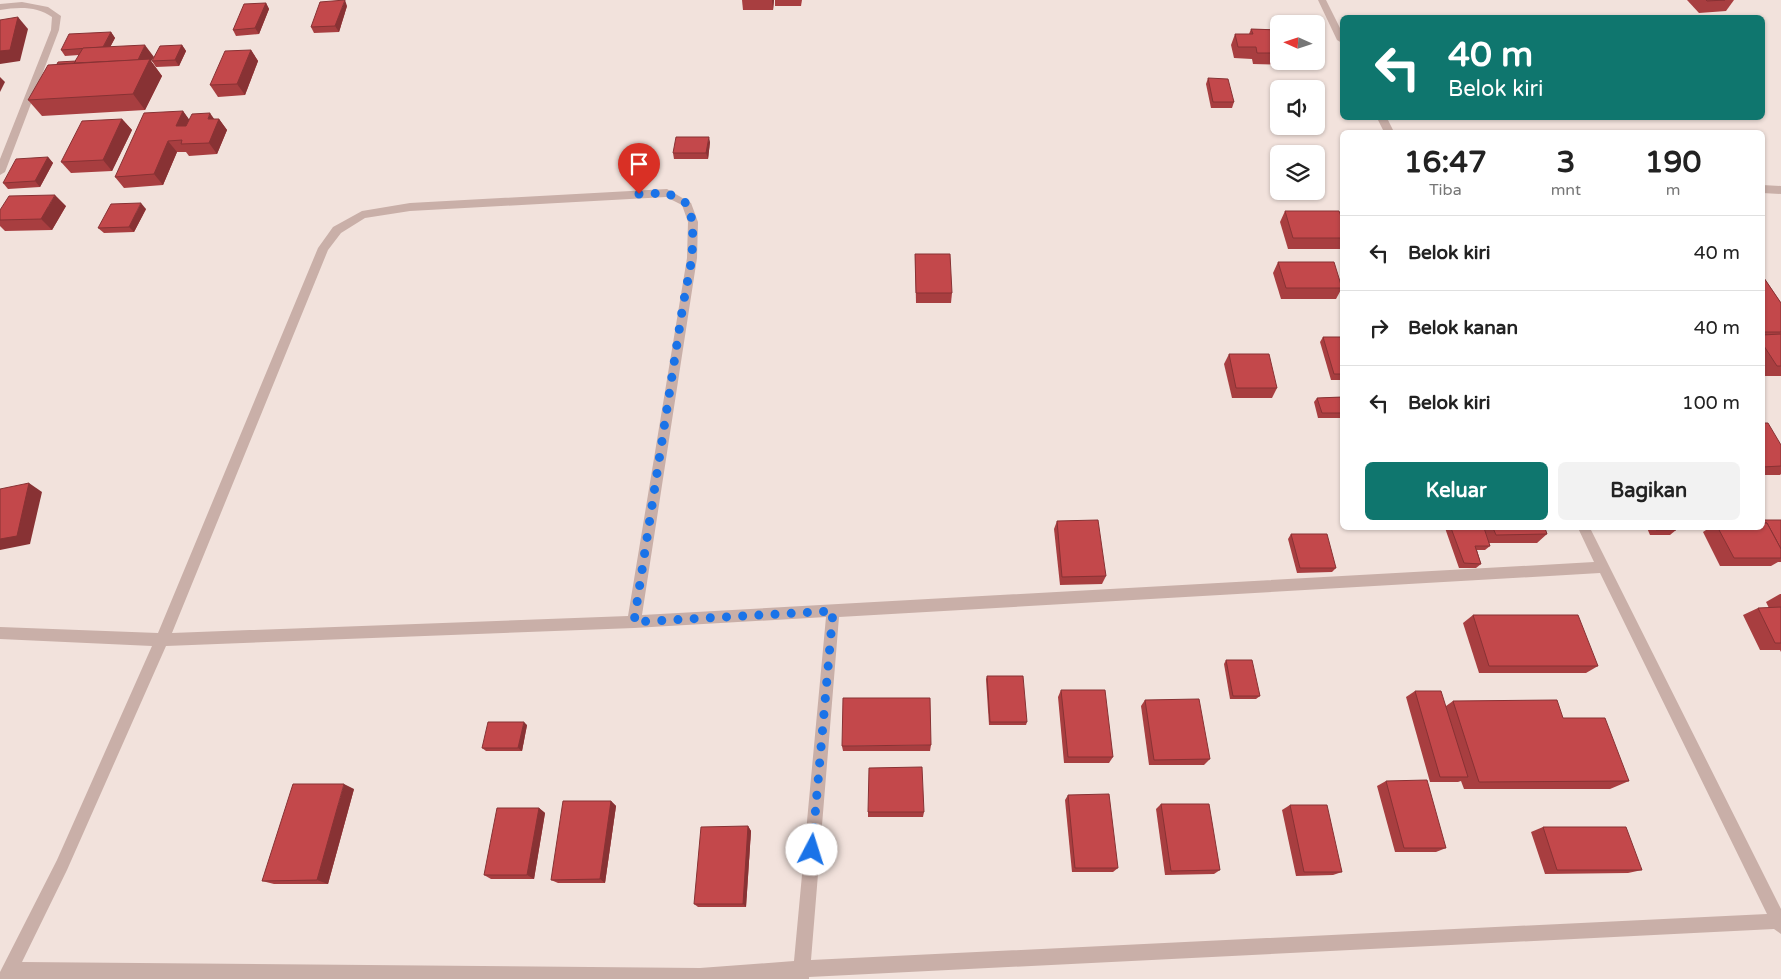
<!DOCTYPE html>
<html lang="id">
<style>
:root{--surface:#fff;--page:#f2f2f2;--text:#222;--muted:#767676;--line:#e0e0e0;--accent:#0f766e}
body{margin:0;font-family:"Varela Round",sans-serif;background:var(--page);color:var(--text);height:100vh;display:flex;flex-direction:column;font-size:19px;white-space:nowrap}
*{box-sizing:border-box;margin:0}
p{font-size:16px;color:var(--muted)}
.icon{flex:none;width:28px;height:28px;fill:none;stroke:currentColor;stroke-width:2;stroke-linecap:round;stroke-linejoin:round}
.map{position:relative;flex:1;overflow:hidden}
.drawer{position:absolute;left:1340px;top:130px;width:425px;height:400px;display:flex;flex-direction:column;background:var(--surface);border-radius:8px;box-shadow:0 1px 4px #0004}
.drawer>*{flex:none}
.hud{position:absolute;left:1340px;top:15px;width:425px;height:105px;border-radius:8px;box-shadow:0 1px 4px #0004;background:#0f766e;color:#fff;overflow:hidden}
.needle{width:32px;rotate:273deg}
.tools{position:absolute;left:1270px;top:15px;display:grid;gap:10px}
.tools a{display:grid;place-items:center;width:55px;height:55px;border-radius:8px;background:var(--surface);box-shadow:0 1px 4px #0004;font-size:25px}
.pin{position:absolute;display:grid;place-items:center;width:42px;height:42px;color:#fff;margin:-51px -21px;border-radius:50% 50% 50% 0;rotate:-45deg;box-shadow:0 0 5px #0007}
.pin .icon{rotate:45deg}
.me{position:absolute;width:55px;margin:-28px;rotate:5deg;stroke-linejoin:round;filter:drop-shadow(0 0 4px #0008)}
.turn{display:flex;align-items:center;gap:18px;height:105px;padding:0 25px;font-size:22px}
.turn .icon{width:65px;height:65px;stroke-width:2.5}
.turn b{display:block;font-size:35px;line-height:42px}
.eta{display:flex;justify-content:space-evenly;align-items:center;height:85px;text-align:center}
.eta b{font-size:30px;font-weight:800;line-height:35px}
.action{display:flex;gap:10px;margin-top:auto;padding:10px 25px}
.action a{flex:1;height:58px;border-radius:8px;background:var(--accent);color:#fff;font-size:20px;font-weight:800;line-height:58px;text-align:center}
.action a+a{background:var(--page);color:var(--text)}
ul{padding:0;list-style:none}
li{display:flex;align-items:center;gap:15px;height:75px;padding:0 25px;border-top:1px solid var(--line)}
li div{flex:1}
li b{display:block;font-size:19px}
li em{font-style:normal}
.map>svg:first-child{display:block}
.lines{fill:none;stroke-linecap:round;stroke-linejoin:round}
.minor{fill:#c9afa8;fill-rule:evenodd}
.wall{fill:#a83e40}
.shaded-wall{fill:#883234}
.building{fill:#c3484b;stroke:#883234}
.route{stroke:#1a73e8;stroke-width:9;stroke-dasharray:0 16.2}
</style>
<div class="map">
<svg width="1781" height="979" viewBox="0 0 1781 979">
<rect width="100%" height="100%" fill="#f2e2dc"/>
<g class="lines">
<g class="minor">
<polygon points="1318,0 1326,0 1342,32 1342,43 1337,40"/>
<path d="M22 2 48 7 61 16 59 30 5 172 0 175V159L51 30 52 17C37 6 18 7 0 10V4Z"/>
<polygon points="1377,118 1387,118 1394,132 1384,132"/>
<polygon points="1762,185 1781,186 1781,194 1762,193"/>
<path d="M667 189 691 203 698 222 697 258 642 615 1594 562 1578 528H1590L1781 909V934L1774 929 809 977V979H0V972L57 860 152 646 0 639V627L158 633 318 248 333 227 362 211 410 203ZM666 197 682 205 688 222 687 258 628 616 172 633 328 250 341 233 365 218 410 211ZM1600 573 1767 914 811 960 839 617ZM826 617 794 961 700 968 22 962 67 870 166 646 634 628Z"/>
</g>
</g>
<g class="wall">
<polygon points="742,0 774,0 773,10 743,10"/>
<polygon points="775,0 802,0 801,6 775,6"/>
<polygon points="1687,0 1734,0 1726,11 1699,13"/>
<polygon points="266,3 269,9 259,34 236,36 233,30"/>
<polygon points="347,6 339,32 314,33 311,27"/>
<polygon points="1251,29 1279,30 1279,61 1291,61 1289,65 1253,64 1252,59 1234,58 1231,45 1235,34 1249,34"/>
<polygon points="111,32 115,38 110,47 154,57 151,61 162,76 145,110 42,116 28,100 57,64 76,61 79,55 65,56 61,50"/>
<polygon points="182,45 186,51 179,66 156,67 152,61"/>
<polygon points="251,50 258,61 245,95 218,97 210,85"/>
<polygon points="1208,78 1234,102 1232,108 1211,108 1206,84"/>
<polygon points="183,111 189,120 219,119 227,130 217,154 189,156 186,152 177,152 163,185 124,188 115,177"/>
<polygon points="122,119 132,130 112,171 71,173 61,162"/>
<polygon points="710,142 708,159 674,159 673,153"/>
<polygon points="48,157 53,163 40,187 8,189 3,183"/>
<polygon points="66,206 52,230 5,231 0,226 0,210"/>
<polygon points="146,209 134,232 104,233 98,228"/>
<polygon points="1285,211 1342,219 1342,249 1288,249 1280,222"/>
<polygon points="915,254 952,293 951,303 916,303"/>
<polygon points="1278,262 1342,288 1336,299 1281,299 1273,273"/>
<polygon points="1762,275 1781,303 1781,376 1764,376 1762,373"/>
<polygon points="1323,337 1342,337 1342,380 1331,380 1320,342"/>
<polygon points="1229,354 1277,388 1272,398 1232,398 1224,364"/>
<polygon points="1342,397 1342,418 1318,418 1314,402 1317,398"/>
<polygon points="1762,423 1781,445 1781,474 1780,475 1762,475"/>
<polygon points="1781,520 1781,562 1778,562 1771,566 1720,566 1703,532 1709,528 1718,528"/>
<polygon points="1057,521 1106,576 1102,584 1060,585 1054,529"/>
<polygon points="1445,528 1545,528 1547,534 1537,543 1489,543 1490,546 1485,550 1477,550 1481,564 1476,568 1459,568"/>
<polygon points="1647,528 1675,528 1676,530 1670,535 1650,535"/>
<polygon points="1291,534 1336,568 1332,572 1297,573 1288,539"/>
<polygon points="1780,594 1781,594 1781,652 1780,650 1760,650 1743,615 1758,608 1769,608 1766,602"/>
<polygon points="1473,615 1598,666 1586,673 1479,673 1463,623"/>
<polygon points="1226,660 1260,696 1256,699 1230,699 1224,664"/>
<polygon points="987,676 1027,722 1026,725 989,725 986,679"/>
<polygon points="1061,690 1113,757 1109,763 1064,763 1058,697"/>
<polygon points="1415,691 1446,706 1453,701 1563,718 1629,781 1610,789 1464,789 1461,781 1458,782 1430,782 1406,697"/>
<polygon points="1145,700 1210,759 1204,765 1149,765 1141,706"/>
<polygon points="527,725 522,751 486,751 482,748"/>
<polygon points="931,745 930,751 843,751 842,746"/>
<polygon points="1386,781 1446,848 1436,852 1395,852 1377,786"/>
<polygon points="354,789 328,884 274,884 262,881"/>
<polygon points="1068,795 1118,868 1113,872 1072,872 1065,800"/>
<polygon points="611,801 616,806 605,883 558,883 551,880"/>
<polygon points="1161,804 1220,870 1214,874 1165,875 1156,809"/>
<polygon points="1290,805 1342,872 1333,875 1296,876 1282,810"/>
<polygon points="539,808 545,813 534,879 491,879 484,875"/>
<polygon points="868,812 924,812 923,817 868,817"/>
<polygon points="748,826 751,831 746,907 698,907 694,904"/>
<polygon points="1543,827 1642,870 1628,873 1545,874 1531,832"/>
</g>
<g class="shaded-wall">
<polygon points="345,0 347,6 339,32 335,26"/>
<polygon points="772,0 774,0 773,10"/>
<polygon points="266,3 269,9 259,34 255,28"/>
<polygon points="18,17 28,29 20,61 0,64 0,51"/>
<polygon points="111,32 115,38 107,53 103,48"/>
<polygon points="145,45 154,57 151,61 162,76 145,110 133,94 136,64"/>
<polygon points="182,45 186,51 179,66 175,60"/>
<polygon points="251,50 258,61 245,95 237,84"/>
<polygon points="0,77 5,82 0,92"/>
<polygon points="183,111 191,122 184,138 176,126"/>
<polygon points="210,113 217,123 219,119 227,130 217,154 209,143 208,119"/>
<polygon points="122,119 132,130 112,171 103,160"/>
<polygon points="709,137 710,142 708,159 706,153"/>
<polygon points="168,141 177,152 163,185 154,174"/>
<polygon points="48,157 53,163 40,187 35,181"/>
<polygon points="55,195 66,206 52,230 41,219"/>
<polygon points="141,203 146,209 134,232 129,227"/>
<polygon points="29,483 42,492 30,544 0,550 0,539"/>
<polygon points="524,722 527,725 522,751 518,748"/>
<polygon points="344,784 354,789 328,884 317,880"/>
<polygon points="611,801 616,806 605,883 600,879"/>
<polygon points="539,808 545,813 534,879 527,875"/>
<polygon points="748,826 751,831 746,907 743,904"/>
</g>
<g class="building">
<polygon points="345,0 335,26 311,27 320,2"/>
<polygon points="1706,0 1725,0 1707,1"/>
<polygon points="266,3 255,28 233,30 244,4"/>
<polygon points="18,17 10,50 0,51 0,20"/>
<polygon points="1251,29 1279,30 1279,53 1257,53 1256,47 1238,47 1235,34 1253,34"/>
<polygon points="111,32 103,47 61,50 69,34"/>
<polygon points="145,45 138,60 74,63 83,48"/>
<polygon points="182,45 175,60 152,61 160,46"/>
<polygon points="251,50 237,84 210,85 225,51"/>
<polygon points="150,59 133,94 28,100 48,65"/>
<polygon points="76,61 74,63 57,64 58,62"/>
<polygon points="1208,78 1228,79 1234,102 1213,102"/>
<polygon points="183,111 176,126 186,126 192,114 210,113 208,119 219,119 209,143 181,144 182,140 168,141 154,174 115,177 144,113"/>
<polygon points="122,119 103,160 61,162 82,121"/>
<polygon points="676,137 709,137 706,153 673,153"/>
<polygon points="48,157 35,181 3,183 16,159"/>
<polygon points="55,195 41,219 0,220 0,210 9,196"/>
<polygon points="141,203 129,227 98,228 111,204"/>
<polygon points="1285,211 1339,211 1342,219 1342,238 1293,238"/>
<polygon points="915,254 950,254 952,293 916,293"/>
<polygon points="1278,262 1334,262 1342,288 1286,288"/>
<polygon points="1762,275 1781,303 1781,332 1762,332"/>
<polygon points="1781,334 1781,366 1777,366 1762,343 1762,335"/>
<polygon points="1323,337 1342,337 1342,374 1334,374"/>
<polygon points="1229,354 1269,354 1277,388 1236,388"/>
<polygon points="1342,397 1342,413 1322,413 1317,398"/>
<polygon points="1762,423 1768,423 1781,445 1781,466 1762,467"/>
<polygon points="29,483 17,536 0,539 0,489"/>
<polygon points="1098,520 1106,576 1062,577 1057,521"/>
<polygon points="1762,520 1781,520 1781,549 1767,523 1762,523"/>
<polygon points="1762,523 1767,523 1781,549 1781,558 1734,558 1718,528 1762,528"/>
<polygon points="1451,528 1484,528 1490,546 1475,546 1481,564 1464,563"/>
<polygon points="1493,528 1545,528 1547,534 1496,535"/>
<polygon points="1655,528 1675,528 1676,530 1656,530"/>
<polygon points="1291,534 1327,534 1336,568 1300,568"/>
<polygon points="1781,607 1781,643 1775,643 1758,608"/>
<polygon points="1473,615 1578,615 1598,666 1489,666"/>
<polygon points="1226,660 1252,660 1260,696 1233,696"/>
<polygon points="987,676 1023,676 1027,722 990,722"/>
<polygon points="1061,690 1105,690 1113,757 1068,757"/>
<polygon points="1415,691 1441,691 1468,777 1440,777"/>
<polygon points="843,698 930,698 931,745 842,746"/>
<polygon points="1199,699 1210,759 1154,760 1145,700"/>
<polygon points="1557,700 1563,718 1605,718 1629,781 1479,782 1453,701"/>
<polygon points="488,722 524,722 518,748 482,748"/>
<polygon points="922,767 924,812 868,812 869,768"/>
<polygon points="1427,780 1446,848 1404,848 1386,781"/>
<polygon points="293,784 344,784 317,880 262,881"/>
<polygon points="1109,794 1118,868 1075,868 1068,795"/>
<polygon points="563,801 611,801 600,879 551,880"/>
<polygon points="1161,804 1209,804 1220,870 1171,871"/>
<polygon points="1290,805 1327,805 1342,872 1304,872"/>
<polygon points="497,808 539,808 527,875 484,875"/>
<polygon points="748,826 743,904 694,904 701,827"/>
<polygon points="1543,827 1626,827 1642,870 1557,870"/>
</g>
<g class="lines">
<polyline class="route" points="639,194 667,193 686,203 693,222 692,258 683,305 634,622 833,611 812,850"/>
</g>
</svg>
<div class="tools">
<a><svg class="needle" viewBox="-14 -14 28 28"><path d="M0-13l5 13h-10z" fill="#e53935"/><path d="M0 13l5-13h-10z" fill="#767676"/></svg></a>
<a><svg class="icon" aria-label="sound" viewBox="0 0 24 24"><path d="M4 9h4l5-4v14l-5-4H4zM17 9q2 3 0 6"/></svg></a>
<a><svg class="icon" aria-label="layers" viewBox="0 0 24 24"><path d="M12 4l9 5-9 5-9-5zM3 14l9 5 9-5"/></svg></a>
</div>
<div class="pin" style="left:639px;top:194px;background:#d93025"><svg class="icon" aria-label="arrive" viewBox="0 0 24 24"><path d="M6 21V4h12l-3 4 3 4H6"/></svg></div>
<svg class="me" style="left:812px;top:850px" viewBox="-20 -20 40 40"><circle r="19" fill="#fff"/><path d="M0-13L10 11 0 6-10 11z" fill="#1a73e8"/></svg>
<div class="hud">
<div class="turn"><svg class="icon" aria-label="left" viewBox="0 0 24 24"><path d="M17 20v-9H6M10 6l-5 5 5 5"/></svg><div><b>40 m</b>Belok kiri</div></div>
</div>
<section class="drawer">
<div class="eta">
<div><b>16:47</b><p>Tiba</p></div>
<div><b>3</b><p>mnt</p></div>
<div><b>190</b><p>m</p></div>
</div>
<ul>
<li><svg class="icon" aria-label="left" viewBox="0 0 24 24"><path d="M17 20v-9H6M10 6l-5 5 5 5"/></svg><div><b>Belok kiri</b></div><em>40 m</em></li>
<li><svg class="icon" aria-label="right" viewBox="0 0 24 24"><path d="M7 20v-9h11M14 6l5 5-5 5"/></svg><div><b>Belok kanan</b></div><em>40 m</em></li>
<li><svg class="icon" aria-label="left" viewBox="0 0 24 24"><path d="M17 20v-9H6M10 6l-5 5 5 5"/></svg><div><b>Belok kiri</b></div><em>100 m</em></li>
</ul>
<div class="action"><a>Keluar</a><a>Bagikan</a></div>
</section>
</div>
